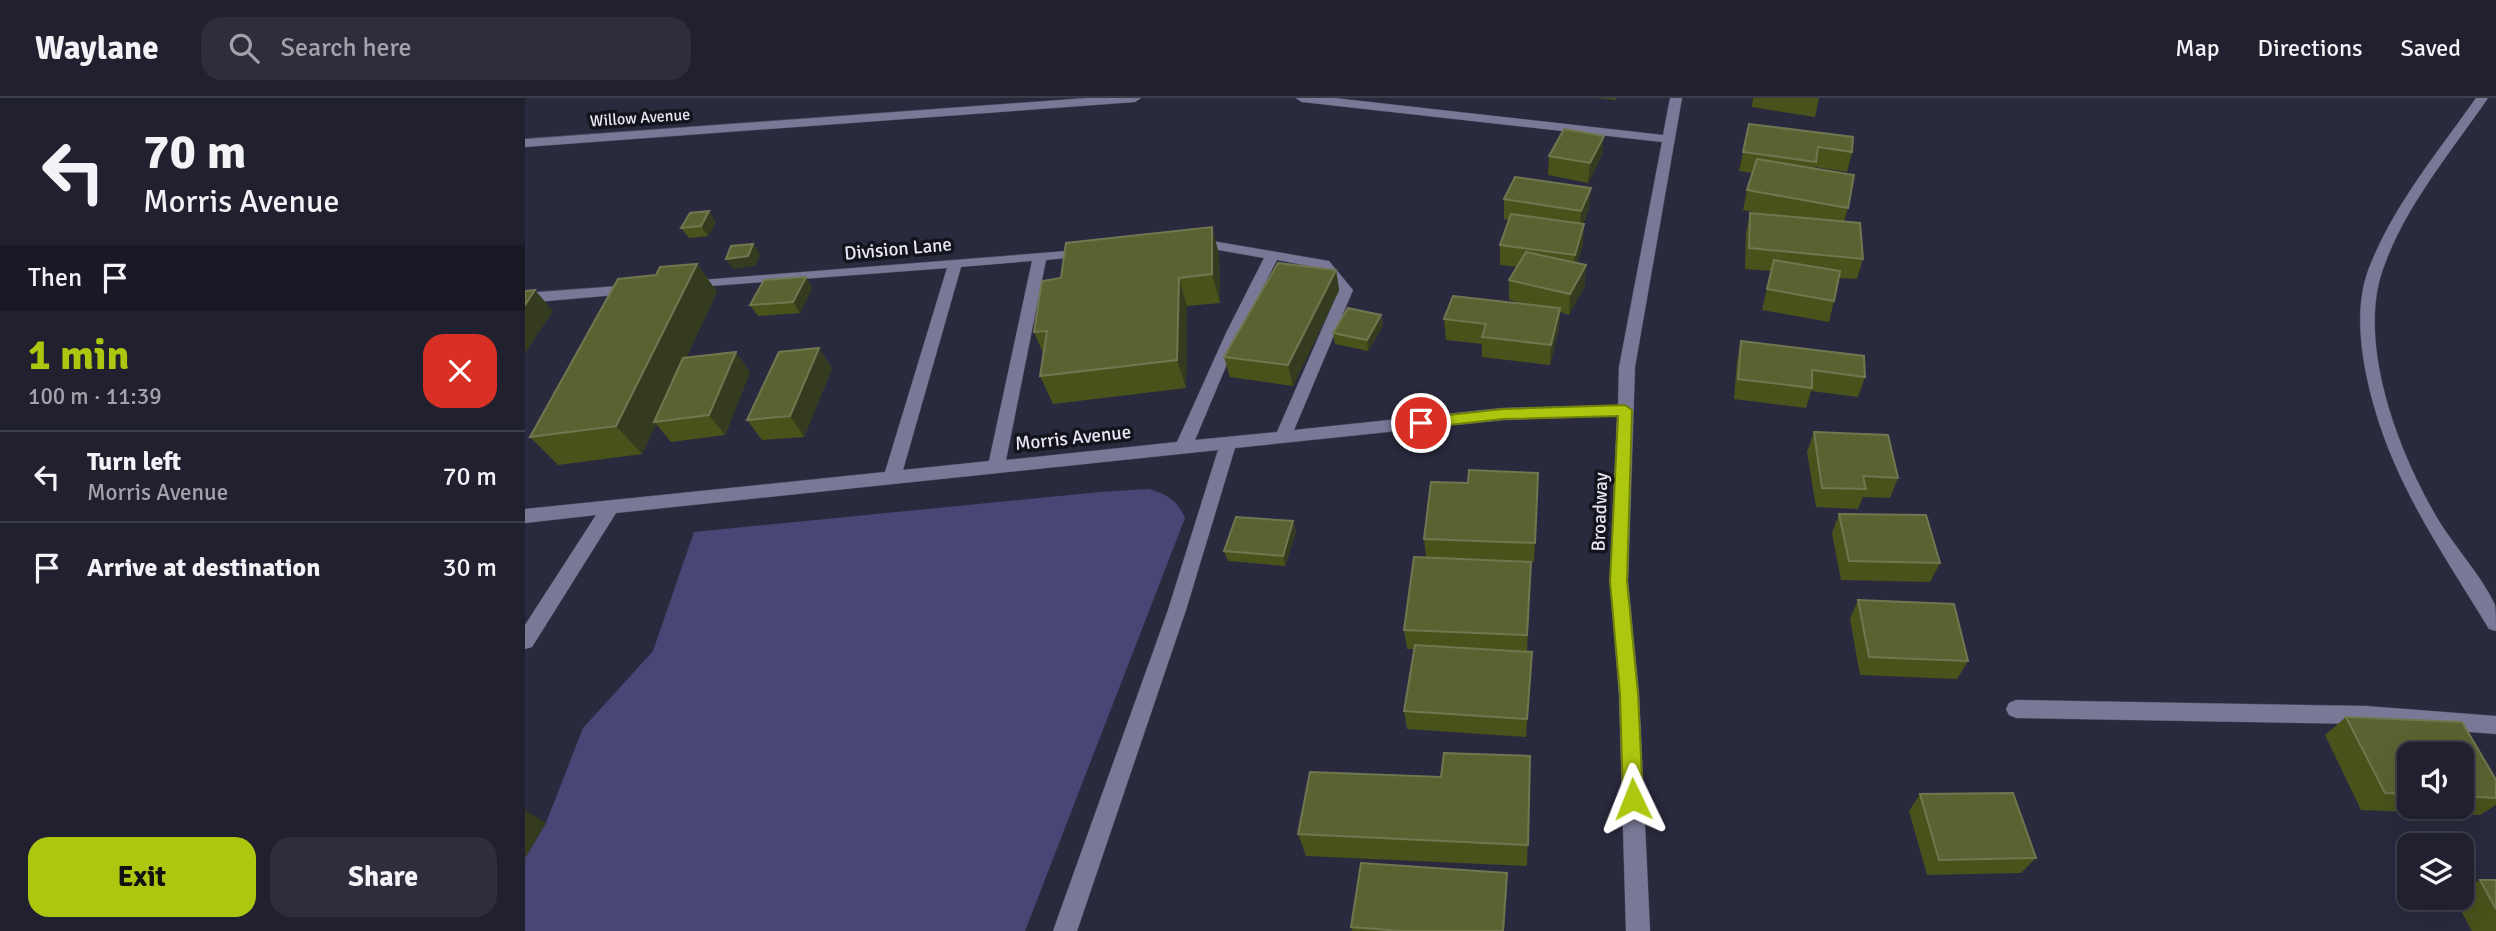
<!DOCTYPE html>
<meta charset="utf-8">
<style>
:root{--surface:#20202f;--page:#2d2d3b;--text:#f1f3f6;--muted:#a2a3aa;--line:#3d3e4b;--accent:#adc610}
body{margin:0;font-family:Signika,sans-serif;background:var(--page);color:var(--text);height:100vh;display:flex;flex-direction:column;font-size:26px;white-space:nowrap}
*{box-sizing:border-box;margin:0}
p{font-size:23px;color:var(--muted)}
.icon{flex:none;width:38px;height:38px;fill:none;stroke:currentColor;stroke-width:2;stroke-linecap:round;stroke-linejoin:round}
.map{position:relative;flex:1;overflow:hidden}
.panel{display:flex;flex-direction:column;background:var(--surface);width:525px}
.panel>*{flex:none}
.guide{background:#20202f;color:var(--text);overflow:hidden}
.fabs{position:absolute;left:1872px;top:644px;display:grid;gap:14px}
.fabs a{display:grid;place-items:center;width:77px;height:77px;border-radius:14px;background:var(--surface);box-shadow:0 7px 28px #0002,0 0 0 2px var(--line);font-size:35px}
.pin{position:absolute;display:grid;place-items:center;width:60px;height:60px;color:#fff;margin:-30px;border:4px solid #fff;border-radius:50%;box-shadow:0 2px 7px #0007}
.me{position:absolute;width:77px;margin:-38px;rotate:358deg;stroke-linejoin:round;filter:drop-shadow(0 0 5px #0008)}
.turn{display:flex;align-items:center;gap:24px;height:147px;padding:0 28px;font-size:32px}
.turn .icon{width:91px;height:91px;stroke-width:2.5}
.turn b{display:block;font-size:49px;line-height:60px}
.then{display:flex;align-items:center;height:66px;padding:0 28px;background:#0003;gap:14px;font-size:26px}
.round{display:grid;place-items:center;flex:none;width:74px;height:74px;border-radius:21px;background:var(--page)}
.headline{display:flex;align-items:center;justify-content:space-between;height:119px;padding:0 28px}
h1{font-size:42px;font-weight:800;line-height:52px;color:var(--accent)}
.button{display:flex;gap:14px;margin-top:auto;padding:14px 28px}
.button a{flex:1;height:80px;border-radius:21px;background:var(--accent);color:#111;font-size:28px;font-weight:800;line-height:80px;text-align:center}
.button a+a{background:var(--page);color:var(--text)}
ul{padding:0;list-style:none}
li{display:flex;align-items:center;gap:21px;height:91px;padding:0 28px;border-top:2px solid var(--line)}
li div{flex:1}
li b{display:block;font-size:26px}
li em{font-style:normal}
header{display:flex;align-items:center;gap:42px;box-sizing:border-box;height:98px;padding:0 35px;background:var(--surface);border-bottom:2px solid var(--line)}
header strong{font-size:33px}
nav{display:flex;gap:38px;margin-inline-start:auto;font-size:24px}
.search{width:490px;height:63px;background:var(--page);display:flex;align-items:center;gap:18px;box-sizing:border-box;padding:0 24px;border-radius:21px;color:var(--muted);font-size:26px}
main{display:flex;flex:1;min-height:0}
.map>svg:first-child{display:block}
.green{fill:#494675}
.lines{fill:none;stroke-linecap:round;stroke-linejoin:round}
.minor-casing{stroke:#48485c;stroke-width:1}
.minor{fill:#797997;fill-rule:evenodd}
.wall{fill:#49521a;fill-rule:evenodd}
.shaded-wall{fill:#353b1f}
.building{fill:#5a6231;stroke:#707750;stroke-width:2}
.route{fill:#adc610;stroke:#70810a;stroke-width:2}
.labels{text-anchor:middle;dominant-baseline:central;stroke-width:7;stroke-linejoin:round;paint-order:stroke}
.far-street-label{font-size:16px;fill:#e7e7f6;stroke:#14141d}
.street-label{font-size:19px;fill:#e7e7f6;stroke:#14141d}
</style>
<header>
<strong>Waylane</strong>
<div class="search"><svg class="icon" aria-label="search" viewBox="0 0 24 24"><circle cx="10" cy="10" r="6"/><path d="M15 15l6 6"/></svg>Search here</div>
<nav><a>Map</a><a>Directions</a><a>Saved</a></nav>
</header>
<main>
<section class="panel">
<div class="guide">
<div class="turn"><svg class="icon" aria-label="left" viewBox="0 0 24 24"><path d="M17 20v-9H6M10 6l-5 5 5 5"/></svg><div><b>70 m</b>Morris Avenue</div></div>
<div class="then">Then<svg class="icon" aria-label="arrive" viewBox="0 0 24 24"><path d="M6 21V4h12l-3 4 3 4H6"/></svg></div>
</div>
<div class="headline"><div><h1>1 min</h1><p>100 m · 11:39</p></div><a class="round" style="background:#d93025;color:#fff"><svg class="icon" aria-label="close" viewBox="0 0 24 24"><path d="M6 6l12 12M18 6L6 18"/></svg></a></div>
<ul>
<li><svg class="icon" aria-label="left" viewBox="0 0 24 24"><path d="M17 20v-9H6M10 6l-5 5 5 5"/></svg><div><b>Turn left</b><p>Morris Avenue</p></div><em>70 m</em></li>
<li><svg class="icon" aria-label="arrive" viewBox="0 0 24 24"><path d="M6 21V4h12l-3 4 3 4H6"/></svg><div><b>Arrive at destination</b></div><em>30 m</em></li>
</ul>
<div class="button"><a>Exit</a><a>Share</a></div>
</section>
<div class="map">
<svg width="1971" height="833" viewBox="0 0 1971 833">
<rect width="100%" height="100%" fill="#2a2a3f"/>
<path class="green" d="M624 391C643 397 652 402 660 420L500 833H0V760L21 725 58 630 128 553 169 434 575 394Z"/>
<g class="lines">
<g class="minor-casing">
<g id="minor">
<polygon points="562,0 616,0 610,4 0,49 0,41"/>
<path d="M771 0H809L1138 37 1145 0H1157L1110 269 1103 483 1114 596 1125 833H1101L1094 596 1085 483 1092 318 978 322 710 350 661 512 552 833H528L643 512 693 352 91 415 7 549 0 551V527L71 417 0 425V411L360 374 422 170 159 190 157 187 164 183 567 151 569 154 562 158 521 162 481 362 652 344 701 235 739 160 665 147V141L670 140 804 163 828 192 769 332 978 310 1093 307 1094 269 1137 44 777 4ZM752 162 794 170 814 192 752 334 670 342 715 235ZM507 163 464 363 378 372 436 169Z"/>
<path d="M1951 0H1963C1926 54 1880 108 1858 171 1831 247 1875 358 1914 423 1930 449 1958 480 1970 507 1971 514 1971 525 1971 533L1964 531C1911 444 1859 372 1840 270 1834 237 1832 201 1844 170 1868 108 1913 54 1951 0Z"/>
<polygon points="108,187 113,189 115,192 113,195 0,205 0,195"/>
<polygon points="1491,602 1841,608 1971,618 1971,636 1841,626 1491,620 1484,617 1481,611 1484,605"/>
</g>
</g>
<use href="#minor" class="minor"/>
</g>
<g class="wall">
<polygon points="1071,0 1091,0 1091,2"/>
<polygon points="1228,0 1294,0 1290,19 1227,9"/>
<polygon points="1224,26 1327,54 1322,74 1290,69 1290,70 1323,110 1319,123 1338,161 1332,181 1314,180 1309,203 1304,224 1237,212 1246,173 1220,171 1221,135 1225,115 1238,116 1218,112 1222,92 1228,75 1214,73"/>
<polygon points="1077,57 1063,85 1023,77 1024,58"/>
<polygon points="979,101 1064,110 1058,126 1058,146 1052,165 1060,187 1044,217 1035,214 1034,230 1025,267 957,259 957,246 921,242 919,221 1000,206 984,202 984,182 992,169 975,167 975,147 984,122 979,121"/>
<polygon points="184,113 191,124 183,138 164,140 156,130"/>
<polygon points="687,129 694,157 695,205 662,208 661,290 528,306 515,278 519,257 509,234 536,180"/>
<polygon points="172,166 192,194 161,260 225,274 200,337 146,344 131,326 117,356 33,367 5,339 131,177"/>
<polygon points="811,172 814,192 768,288 705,279 699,259"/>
<polygon points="281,179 287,190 275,215 233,218 225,207"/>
<polygon points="856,217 858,227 843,253 810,246 808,235"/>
<polygon points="1216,243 1340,279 1333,299 1286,293 1281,310 1209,301 1212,263"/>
<polygon points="307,270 279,339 237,342 222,322"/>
<polygon points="1289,334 1373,380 1365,400 1338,399 1333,411 1291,409 1282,354"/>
<polygon points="1013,375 1009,464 1006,464 1002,553 1007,554 1001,639 882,631 879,613 889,551 882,551 879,532 901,459 899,441 943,385"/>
<polygon points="1314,416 1415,465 1405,484 1316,482 1307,435"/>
<polygon points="768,423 771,434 760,468 703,463 699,453"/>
<polygon points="1333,502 1443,563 1432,581 1335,577 1325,521"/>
<path d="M1821 619 1937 624 1971 682V707L1955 717 1836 712 1800 637ZM1885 656H1937V709H1885Z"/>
<polygon points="1005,658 1002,768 781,758 773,736 916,679"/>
<polygon points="1395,696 1511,760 1496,775 1402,777 1384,713"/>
<polygon points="1955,782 1971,782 1971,833 1947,833 1929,800 1937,800 1937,791"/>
<polygon points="982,790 979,833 827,833 826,829"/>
</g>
<g class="shaded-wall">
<polygon points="1079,38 1077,57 1063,85 1065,65"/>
<polygon points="1066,90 1064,110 1055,133 1056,113"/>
<polygon points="184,113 191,124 183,138 176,128"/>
<polygon points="1059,126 1058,146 1048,177 1050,157"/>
<polygon points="687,129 694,157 695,205 687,176"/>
<polygon points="228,146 235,156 230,168 208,171 201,161"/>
<polygon points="172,166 192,194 131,324 129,324 131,326 117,356 91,328"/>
<polygon points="1061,167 1060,187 1044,217 1045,196"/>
<polygon points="811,172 814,192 768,288 763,267"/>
<polygon points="281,179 287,190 275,215 268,204"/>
<polygon points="654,180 662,208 661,290 652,262"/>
<polygon points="10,192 28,213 0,255 0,207"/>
<polygon points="1035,210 1034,230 1025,267 1026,247"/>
<polygon points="856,217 858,227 843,253 842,242"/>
<polygon points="294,250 307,270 279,339 265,318"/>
<polygon points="211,254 225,274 200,337 184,317"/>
<polygon points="768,423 771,434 760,468 758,458"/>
<polygon points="1007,554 1007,572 1001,639 1002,621"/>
<polygon points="0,712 21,725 0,760"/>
</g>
<g class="building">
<polygon points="1224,26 1328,39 1327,54 1293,49 1291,64 1218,54"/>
<polygon points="1039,31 1079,38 1065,65 1024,58"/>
<polygon points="1232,61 1329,77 1323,110 1222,92"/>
<polygon points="990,79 1066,90 1056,113 979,101"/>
<polygon points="184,113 176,128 156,130 165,115"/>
<polygon points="1225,115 1335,125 1338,161 1224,150"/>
<polygon points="986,116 1059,126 1050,157 975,147"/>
<polygon points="687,129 687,176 654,180 652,262 515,278 522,233 509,234 517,183 536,180 541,145"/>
<polygon points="228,146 223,158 201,161 206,148"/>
<polygon points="1001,154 1061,167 1045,196 984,182"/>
<polygon points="1249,162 1315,173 1309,203 1242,191"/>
<polygon points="753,165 811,172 763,267 699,259"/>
<polygon points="172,166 91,328 5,339 93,181 131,177 135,169"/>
<polygon points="281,179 268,204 225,207 239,182"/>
<polygon points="10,192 0,207 0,193"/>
<polygon points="928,198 1035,210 1026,247 957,239 961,226 919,221"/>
<polygon points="823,210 856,217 842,242 808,235"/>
<polygon points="1216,243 1339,258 1340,279 1287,272 1287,290 1213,281"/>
<polygon points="294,250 265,318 222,322 254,254"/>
<polygon points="211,254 184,317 129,324 158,260"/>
<polygon points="1289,334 1363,337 1373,380 1338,378 1341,391 1297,390"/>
<polygon points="944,372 1013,375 1010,445 899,441 906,384 943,385"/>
<polygon points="1314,416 1401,417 1415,465 1324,463"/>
<polygon points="711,419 768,423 758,458 699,453"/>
<polygon points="889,459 1006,464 1002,537 879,532"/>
<polygon points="1333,502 1429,506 1443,563 1344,559"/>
<polygon points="890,547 1007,554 1002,621 879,613"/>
<polygon points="1821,619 1937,624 1971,682 1971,700 1937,698 1937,656 1885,656 1885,696 1860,695"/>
<polygon points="919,655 1005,658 1003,747 773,736 785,674 916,679"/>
<polygon points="1488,695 1511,760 1414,762 1395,696"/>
<polygon points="836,765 982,775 978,833 876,833 826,829"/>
<polygon points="1955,782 1971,782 1971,811"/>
</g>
<polygon class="route" points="1100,307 1107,312 1102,483 1113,596 1118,701 1115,708 1108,710 1101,708 1098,701 1095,596 1085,483 1093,318 978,321 896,330 888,325 896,320 978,311"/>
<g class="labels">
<g class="far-street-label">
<text transform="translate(115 20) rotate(-4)">Willow Avenue</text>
</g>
<g class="street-label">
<text transform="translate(373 151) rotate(-5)">Division Lane</text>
<text transform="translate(548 340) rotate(-6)">Morris Avenue</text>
<text transform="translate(1075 414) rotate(-88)">Broadway</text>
</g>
</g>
</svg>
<div class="fabs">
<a><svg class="icon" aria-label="sound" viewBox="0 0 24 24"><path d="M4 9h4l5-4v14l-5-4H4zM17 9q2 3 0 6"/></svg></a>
<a><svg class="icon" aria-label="layers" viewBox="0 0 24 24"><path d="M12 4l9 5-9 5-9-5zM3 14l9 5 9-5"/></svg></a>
</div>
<div class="pin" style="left:896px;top:325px;background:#d93025"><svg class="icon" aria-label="arrive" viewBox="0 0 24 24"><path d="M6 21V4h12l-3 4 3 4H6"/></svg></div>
<svg class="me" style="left:1108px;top:701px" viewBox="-20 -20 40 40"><path d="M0-17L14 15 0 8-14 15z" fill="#adc610" stroke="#fff" stroke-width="4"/></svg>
</div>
</main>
